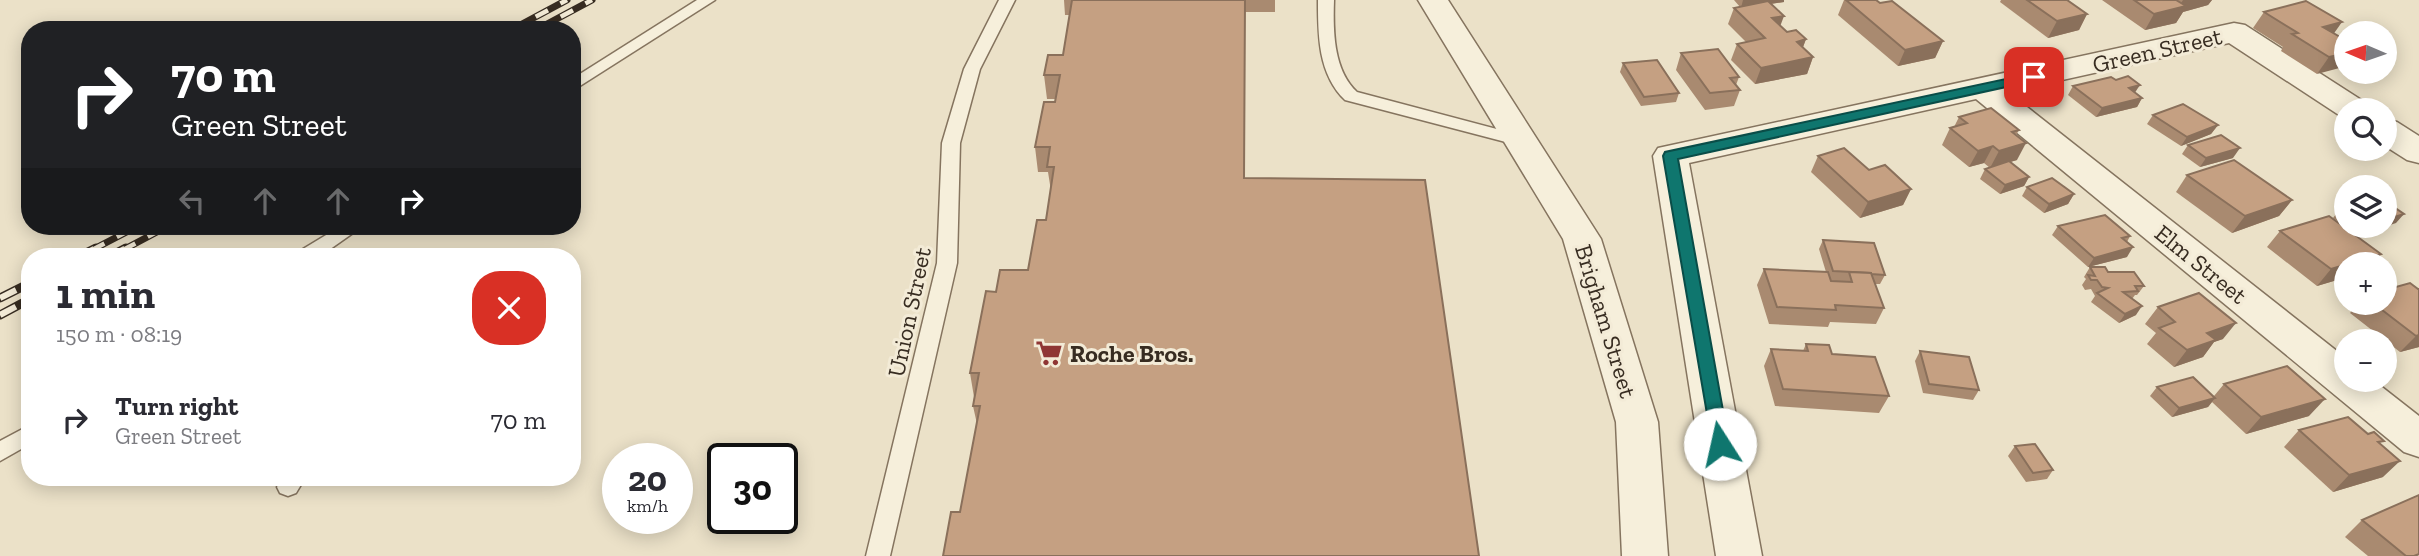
<!DOCTYPE html>
<meta charset="utf-8">
<style>
:root{--surface:#fff;--page:#f2f2f3;--text:#2b2b33;--muted:#7c7c81}
body{margin:0;font-family:"Zilla Slab",serif;background:var(--page);color:var(--text);height:100vh;display:flex;flex-direction:column;font-size:26px;white-space:nowrap}
*{box-sizing:border-box;margin:0}
p{font-size:23px;color:var(--muted)}
.icon{flex:none;width:38px;height:38px;fill:none;stroke:currentColor;stroke-width:2;stroke-linecap:round;stroke-linejoin:round}
.map{position:relative;flex:1;overflow:hidden}
.side{position:absolute;left:21px;top:248px;width:560px;height:238px;display:flex;flex-direction:column;background:var(--surface);border-radius:28px;box-shadow:0 4px 18px #0003}
.side>*{flex:none}
.top-card{position:absolute;left:21px;top:21px;width:560px;height:214px;border-radius:28px;box-shadow:0 4px 18px #0003;background:#202124;color:#fff;overflow:hidden}
.needle{width:46px;rotate:272deg}
.controls{position:absolute;left:2334px;top:21px;display:grid;gap:14px}
.controls a{display:grid;place-items:center;width:63px;height:63px;border-radius:50%;background:var(--surface);box-shadow:0 4px 18px #0003;font-size:35px}
.speed{position:absolute;left:602px;top:443px;display:flex;gap:14px;font-size:35px;font-weight:700;text-align:center}
.speed>*{display:grid;place-content:center;width:91px;height:91px;border-radius:50%;background:var(--surface);box-shadow:0 4px 18px #0003;line-height:1}
.speed small{font-size:18px;font-weight:400}
.speed .limit{border:4px solid #111;border-radius:10px;background:#fff;color:#111}
.pin{position:absolute;display:grid;place-items:center;width:60px;height:60px;color:#fff;margin:-30px;border-radius:14px;box-shadow:0 4px 10px #0006}
.me{position:absolute;width:77px;margin:-38px;rotate:350deg;stroke-linejoin:round;filter:drop-shadow(0 0 5px #0008)}
.turn{display:flex;align-items:center;gap:24px;height:147px;padding:0 35px;font-size:32px}
.turn .icon{width:91px;height:91px;stroke-width:2.5}
.turn b{display:block;font-size:49px;line-height:60px}
.lanes{display:flex;align-items:center;height:66px;padding:0 35px;background:#0003;justify-content:center;gap:35px;direction:ltr}
.lanes .off{opacity:.35}
.round{display:grid;place-items:center;flex:none;width:74px;height:74px;border-radius:28px;background:var(--page)}
.overview{display:flex;align-items:center;justify-content:space-between;height:119px;padding:0 35px}
h1{font-size:42px;font-weight:700;line-height:52px}
ul{padding:0;list-style:none}
li{display:flex;align-items:center;gap:21px;height:105px;padding:0 35px}
li div{flex:1}
li b{display:block;font-size:26px}
li em{font-style:normal}
.map>svg:first-child{display:block}
.lines{fill:none;stroke-linecap:round;stroke-linejoin:round}
.service-casing{stroke:#85745f;stroke-width:3}
.minor-casing{stroke:#85745f;stroke-width:3}
.service{fill:#f6efdb;fill-rule:evenodd}
.minor{fill:#f6efdb;fill-rule:evenodd}
.rail-far1-casing{stroke:#372c21;stroke-width:7}
.rail-casing{stroke:#372c21;stroke-width:9}
.rail-far1{stroke:#f3ebd7;stroke-width:4.5;stroke-dasharray:14;stroke-linecap:butt}
.rail{stroke:#f3ebd7;stroke-width:6;stroke-dasharray:18;stroke-linecap:butt}
.wall{fill:#a98a70}
.shaded-wall{fill:#8a705b}
.building{fill:#c5a082;stroke:#8a705b;stroke-width:2}
.route{fill:#0f766e;stroke:#0a4d48;stroke-width:2}
.labels{text-anchor:middle;dominant-baseline:central;stroke-width:6;stroke-linejoin:round;paint-order:stroke}
.street-label{font-size:24px;fill:#372c21;stroke:#f3ebd7}
.poi-label{font-size:24px;font-weight:bold;fill:#372c21;stroke:#f3ebd7;text-anchor:start}
</style>
<div class="map">
<svg width="2419" height="556" viewBox="0 0 2419 556">
<rect width="100%" height="100%" fill="#ebe1c8"/>
<g class="lines">
<g class="service-casing">
<g id="service">
<polygon points="697,0 715,0 572,91 572,79"/>
<polygon points="999,0 1015,0 980,69 960,143 957,263 890,556 866,556 937,263 942,143 964,69"/>
<path d="M1318 0H1334C1333 30 1333 70 1357 92L1527 137 1530 141 1527 145 1521 146 1345 100C1318 74 1318 35 1318 0Z"/>
<polygon points="341,226 363,226 319,257 296,257 298,252"/>
<polygon points="30,425 30,444 0,461 0,441"/>
<polygon points="282,478 305,478 296,493 288,496 280,493 277,487"/>
</g>
</g>
<g class="minor-casing">
<g id="minor">
<polygon points="1418,0 1448,0 1601,239 1658,422 1668,556 1622,556 1616,422 1563,239"/>
<polygon points="2234,23 2245,25 2366,103 2371,110 2347,110 2347,119 2342,117 2229,43 2008,92 2347,359 2347,380 2373,380 2419,416 2419,457 2404,452 1976,99 1689,163 1762,556 1716,556 1653,156 1658,148"/>
<polygon points="2385,119 2397,122 2419,136 2419,163 2407,160 2385,146"/>
</g>
</g>
<use href="#service" class="service"/>
<use href="#minor" class="minor"/>
<g class="rail-far1-casing">
<g id="rail-far1">
<polyline points="511,30 567,0"/>
<polyline points="536,30 592,0"/>
<polyline points="92,250 138,226"/>
<polyline points="123,250 168,226"/>
</g>
</g>
<g class="rail-casing">
<g id="rail">
<polyline points="78,257 96,248"/>
<polyline points="109,257 126,248"/>
<polyline points="0,298 30,283"/>
<polyline points="0,315 30,299"/>
</g>
</g>
<use href="#rail-far1" class="rail-far1"/>
<use href="#rail" class="rail"/>
</g>
<g class="wall">
<polygon points="1064,0 1275,0 1275,12 1245,12 960,512 977,424 973,406 974,397 970,373 996,292 1028,270 1046,220 1051,191 1048,172 1038,172 1035,147 1055,102 1056,99 1047,99 1044,75 1063,55 1070,15 1065,15"/>
<polygon points="1734,0 1784,0 1784,2 1771,4 1780,26 1787,32 1806,39 1803,47 1813,57 1807,74 1755,84 1731,60 1737,44 1746,42 1728,24 1734,8 1740,7"/>
<polygon points="1844,0 1876,0 1943,41 1935,58 1898,66 1838,15"/>
<polygon points="2001,0 2067,0 2087,14 2079,30 2048,38 2000,2"/>
<polygon points="2102,0 2212,0 2208,5 2183,12 2176,23 2145,30"/>
<polygon points="2264,12 2334,33 2347,41 2317,74 2281,51 2283,47 2253,28"/>
<polygon points="1681,53 1739,77 1736,85 1740,90 1734,106 1705,110 1676,70"/>
<polygon points="1623,63 1679,93 1676,102 1641,106 1620,72"/>
<polygon points="2073,86 2135,93 2142,98 2137,107 2096,117 2068,95"/>
<polygon points="2153,115 2218,125 2211,134 2181,146 2147,124"/>
<polygon points="1959,117 2019,130 2016,135 2017,160 2010,162 2029,177 2024,186 2000,194 1980,179 1985,169 1990,168 1984,163 1969,167 1942,145 1950,128 1954,127"/>
<polygon points="2188,145 2233,158 2200,167 2182,154"/>
<polygon points="1818,156 1869,170 1911,189 1903,205 1860,218 1811,172"/>
<polygon points="2187,175 2292,200 2279,216 2232,233 2176,192"/>
<polygon points="2027,187 2074,194 2068,204 2044,213 2022,196"/>
<polygon points="2347,207 2347,226 2385,226 2396,223 2358,235 2333,218 2340,209"/>
<polygon points="2058,226 2130,236 2127,242 2127,257 2088,267 2052,235"/>
<polygon points="2280,231 2381,254 2372,264 2347,264 2347,277 2317,286 2267,247"/>
<polygon points="1823,240 1885,275 1880,284 1875,284 1884,308 1876,324 1830,322 1828,327 1769,324 1757,285 1764,269 1826,272 1819,249"/>
<polygon points="2090,267 2108,272 2144,286 2137,295 2135,295 2132,299 2136,315 2119,323 2091,302 2095,296 2091,289 2085,290 2082,285 2086,279 2084,277"/>
<polygon points="2419,289 2419,347 2400,352 2350,313 2359,303 2385,303"/>
<polygon points="2158,307 2223,339 2214,342 2203,357 2174,367 2147,344 2156,333 2145,324"/>
<polygon points="1806,344 1832,354 1889,396 1879,413 1775,406 1764,366 1771,349 1803,351"/>
<polygon points="1920,351 1979,390 1973,400 1923,393 1915,361"/>
<polygon points="2224,384 2309,416 2246,434 2212,402 2208,407 2172,417 2150,396 2157,387 2214,396"/>
<polygon points="2299,430 2381,444 2383,477 2333,492 2284,447"/>
<polygon points="2015,446 2053,470 2047,479 2026,482 2008,456"/>
<polygon points="2362,520 2419,556 2368,556 2345,537"/>
</g>
<g class="shaded-wall">
<polygon points="1743,0 1784,0 1784,2 1741,8"/>
<polygon points="2183,0 2212,0 2208,5 2183,12 2176,23 2145,30 2154,14 2178,8"/>
<polygon points="2087,14 2079,30 2048,38 2057,21"/>
<polygon points="1784,16 1778,32 1772,18"/>
<polygon points="2342,22 2330,39 2323,27"/>
<polygon points="1806,39 1800,55 1797,42"/>
<polygon points="1943,41 1935,58 1898,66 1905,50"/>
<polygon points="2347,53 2347,66 2317,74 2329,57"/>
<polygon points="1813,57 1807,74 1755,84 1761,68"/>
<polygon points="2140,85 2134,94 2129,88"/>
<polygon points="2142,98 2137,107 2096,117 2102,108"/>
<polygon points="2218,125 2211,134 2181,146 2187,137"/>
<polygon points="2026,143 2017,160 1990,168 1999,151"/>
<polygon points="1993,146 1984,163 1969,167 1978,151"/>
<polygon points="2240,148 2233,158 2200,167 2206,158"/>
<polygon points="2029,177 2024,186 2000,194 2005,185"/>
<polygon points="1911,189 1903,205 1860,218 1868,202"/>
<polygon points="2074,194 2068,204 2044,213 2049,204"/>
<polygon points="2292,200 2279,216 2232,233 2245,216"/>
<polygon points="2404,214 2396,223 2358,235 2366,226 2385,226 2385,220"/>
<polygon points="2133,247 2127,257 2088,267 2094,258"/>
<polygon points="2381,254 2372,264 2348,264"/>
<polygon points="2347,265 2347,277 2317,286 2331,269"/>
<polygon points="2142,306 2136,315 2119,323 2125,314"/>
<polygon points="2236,323 2223,339 2214,342 2203,357 2174,367 2187,350 2207,333"/>
<polygon points="2419,335 2419,347 2400,352 2416,336"/>
<polygon points="2215,398 2208,407 2172,417 2179,408"/>
<polygon points="2325,399 2309,416 2246,434 2261,417"/>
<polygon points="2400,461 2383,477 2333,492 2349,475"/>
</g>
<g class="building">
<polygon points="1072,0 1245,0 1244,178 1425,180 1479,556 943,556 951,512 960,512 980,406 973,406 979,373 970,373 986,291 996,292 1000,270 1028,270 1037,220 1046,220 1054,167 1047,167 1050,147 1035,147 1044,102 1055,102 1060,75 1044,75 1048,55 1063,55"/>
<polygon points="1846,0 1876,0 1880,3 1892,1 1943,41 1905,50"/>
<polygon points="2027,0 2067,0 2087,14 2057,21"/>
<polygon points="2134,0 2176,0 2186,6 2154,14"/>
<polygon points="1768,1 1784,16 1772,18 1787,32 1796,30 1806,39 1797,42 1813,57 1761,68 1737,44 1765,38 1734,8"/>
<polygon points="2306,1 2342,22 2323,27 2347,41 2347,53 2329,57 2292,34 2298,33 2264,12"/>
<polygon points="1718,49 1739,77 1730,78 1740,90 1710,93 1681,53"/>
<polygon points="1657,60 1679,93 1644,97 1623,63"/>
<polygon points="2128,76 2140,85 2129,88 2142,98 2102,108 2073,86 2111,77 2116,80"/>
<polygon points="2183,104 2218,125 2187,137 2153,115"/>
<polygon points="1991,108 2019,130 2012,132 2026,143 1999,151 1993,146 1978,151 1950,128 1967,123 1959,117"/>
<polygon points="2221,135 2240,148 2206,158 2188,145"/>
<polygon points="1844,148 1869,170 1885,165 1911,189 1868,202 1818,156"/>
<polygon points="2234,160 2292,200 2245,216 2187,175"/>
<polygon points="2009,161 2029,177 2005,185 1985,169"/>
<polygon points="2052,178 2074,194 2049,204 2027,187"/>
<polygon points="2385,201 2404,214 2385,220"/>
<polygon points="2347,207 2347,213 2340,209"/>
<polygon points="2105,215 2130,236 2122,238 2133,247 2094,258 2058,226"/>
<polygon points="2329,216 2381,254 2331,269 2280,231"/>
<polygon points="1823,240 1874,243 1885,275 1871,274 1871,273 1833,271"/>
<polygon points="2090,267 2105,267 2108,272 2134,272 2144,286 2135,286 2138,291 2123,292 2142,306 2125,314 2097,293 2108,288 2102,287 2097,280 2091,280 2088,275 2095,276"/>
<polygon points="1764,269 1828,272 1831,281 1852,282 1849,272 1871,273 1884,308 1835,305 1836,310 1777,307"/>
<polygon points="2410,283 2418,289 2419,289 2419,335 2416,336 2373,303 2385,303 2385,290"/>
<polygon points="2199,293 2236,323 2207,333 2216,340 2187,350 2159,328 2175,322 2158,307"/>
<polygon points="1806,344 1829,345 1832,354 1875,357 1889,396 1783,389 1771,349 1808,351"/>
<polygon points="1920,351 1969,357 1979,390 1929,384"/>
<polygon points="2287,366 2325,399 2261,417 2224,384"/>
<polygon points="2193,377 2215,398 2179,408 2157,387"/>
<polygon points="2348,417 2368,434 2374,432 2384,441 2378,442 2400,461 2349,475 2299,430"/>
<polygon points="2035,444 2053,470 2033,473 2015,446"/>
<polygon points="2419,495 2419,554 2414,556 2406,556 2362,520"/>
</g>
<polygon class="route" points="2034,73 2040,77 2038,80 1678,159 1729,444 1726,449 1713,449 1663,156 1665,152"/>
<defs>
<g id="supermarket-bare" transform="scale(2.1)"><path d="M-6-5.5h2.5l.6 2H6L4.5 2H-2.5L-4.4-4H-6ZM-1.5 3.2a1.3 1.3 0 1 0 .1 0ZM3 3.2a1.3 1.3 0 1 0 .1 0Z" fill="#8f3634" stroke="#f3ebd7" stroke-width="2.5" paint-order="stroke"/></g>
</defs>
<g fill-rule="evenodd">
<use href="#supermarket-bare" x="1049" y="353"/>
</g>
<g class="labels">
<g class="street-label">
<text transform="translate(2157 50) rotate(-13)">Green Street</text>
<text transform="translate(2201 264) rotate(39)">Elm Street</text>
<text transform="translate(909 312) rotate(-78)">Union Street</text>
<text transform="translate(1606 321) rotate(73)">Brigham Street</text>
</g>
<g class="poi-label">
<text x="1070" y="353">Roche Bros.</text>
</g>
</g>
</svg>
<div class="controls">
<a><svg class="needle" viewBox="-14 -14 28 28"><path d="M0-13l5 13h-10z" fill="#e53935"/><path d="M0 13l5-13h-10z" fill="#7c7c81"/></svg></a>
<a><svg class="icon" aria-label="search" viewBox="0 0 24 24"><circle cx="10" cy="10" r="6"/><path d="M15 15l6 6"/></svg></a>
<a><svg class="icon" aria-label="layers" viewBox="0 0 24 24"><path d="M12 4l9 5-9 5-9-5zM3 14l9 5 9-5"/></svg></a>
<a>+</a>
<a>−</a>
</div>
<div class="speed"><div>20<small>km/h</small></div><div class="limit">30</div></div>
<div class="pin" style="left:2034px;top:77px;background:#d93025"><svg class="icon" aria-label="arrive" viewBox="0 0 24 24"><path d="M6 21V4h12l-3 4 3 4H6"/></svg></div>
<svg class="me" style="left:1720px;top:444px" viewBox="-20 -20 40 40"><circle r="19" fill="#fff"/><path d="M0-13L10 11 0 6-10 11z" fill="#0f766e"/></svg>
<div class="top-card">
<div class="turn"><svg class="icon" aria-label="right" viewBox="0 0 24 24"><path d="M7 20v-9h11M14 6l5 5-5 5"/></svg><div><b>70 m</b>Green Street</div></div>
<div class="lanes"><svg class="icon off" aria-label="left" viewBox="0 0 24 24"><path d="M17 20v-9H6M10 6l-5 5 5 5"/></svg><svg class="icon off" aria-label="ahead" viewBox="0 0 24 24"><path d="M12 20V5M6 11l6-6 6 6"/></svg><svg class="icon off" aria-label="ahead" viewBox="0 0 24 24"><path d="M12 20V5M6 11l6-6 6 6"/></svg><svg class="icon" aria-label="right" viewBox="0 0 24 24"><path d="M7 20v-9h11M14 6l5 5-5 5"/></svg></div>
</div>
<section class="side">
<div class="overview"><div><h1>1 min</h1><p>150 m · 08:19</p></div><a class="round" style="background:#d93025;color:#fff"><svg class="icon" aria-label="close" viewBox="0 0 24 24"><path d="M6 6l12 12M18 6L6 18"/></svg></a></div>
<ul>
<li><svg class="icon" aria-label="right" viewBox="0 0 24 24"><path d="M7 20v-9h11M14 6l5 5-5 5"/></svg><div><b>Turn right</b><p>Green Street</p></div><em>70 m</em></li>
</ul>
</section>
</div>
